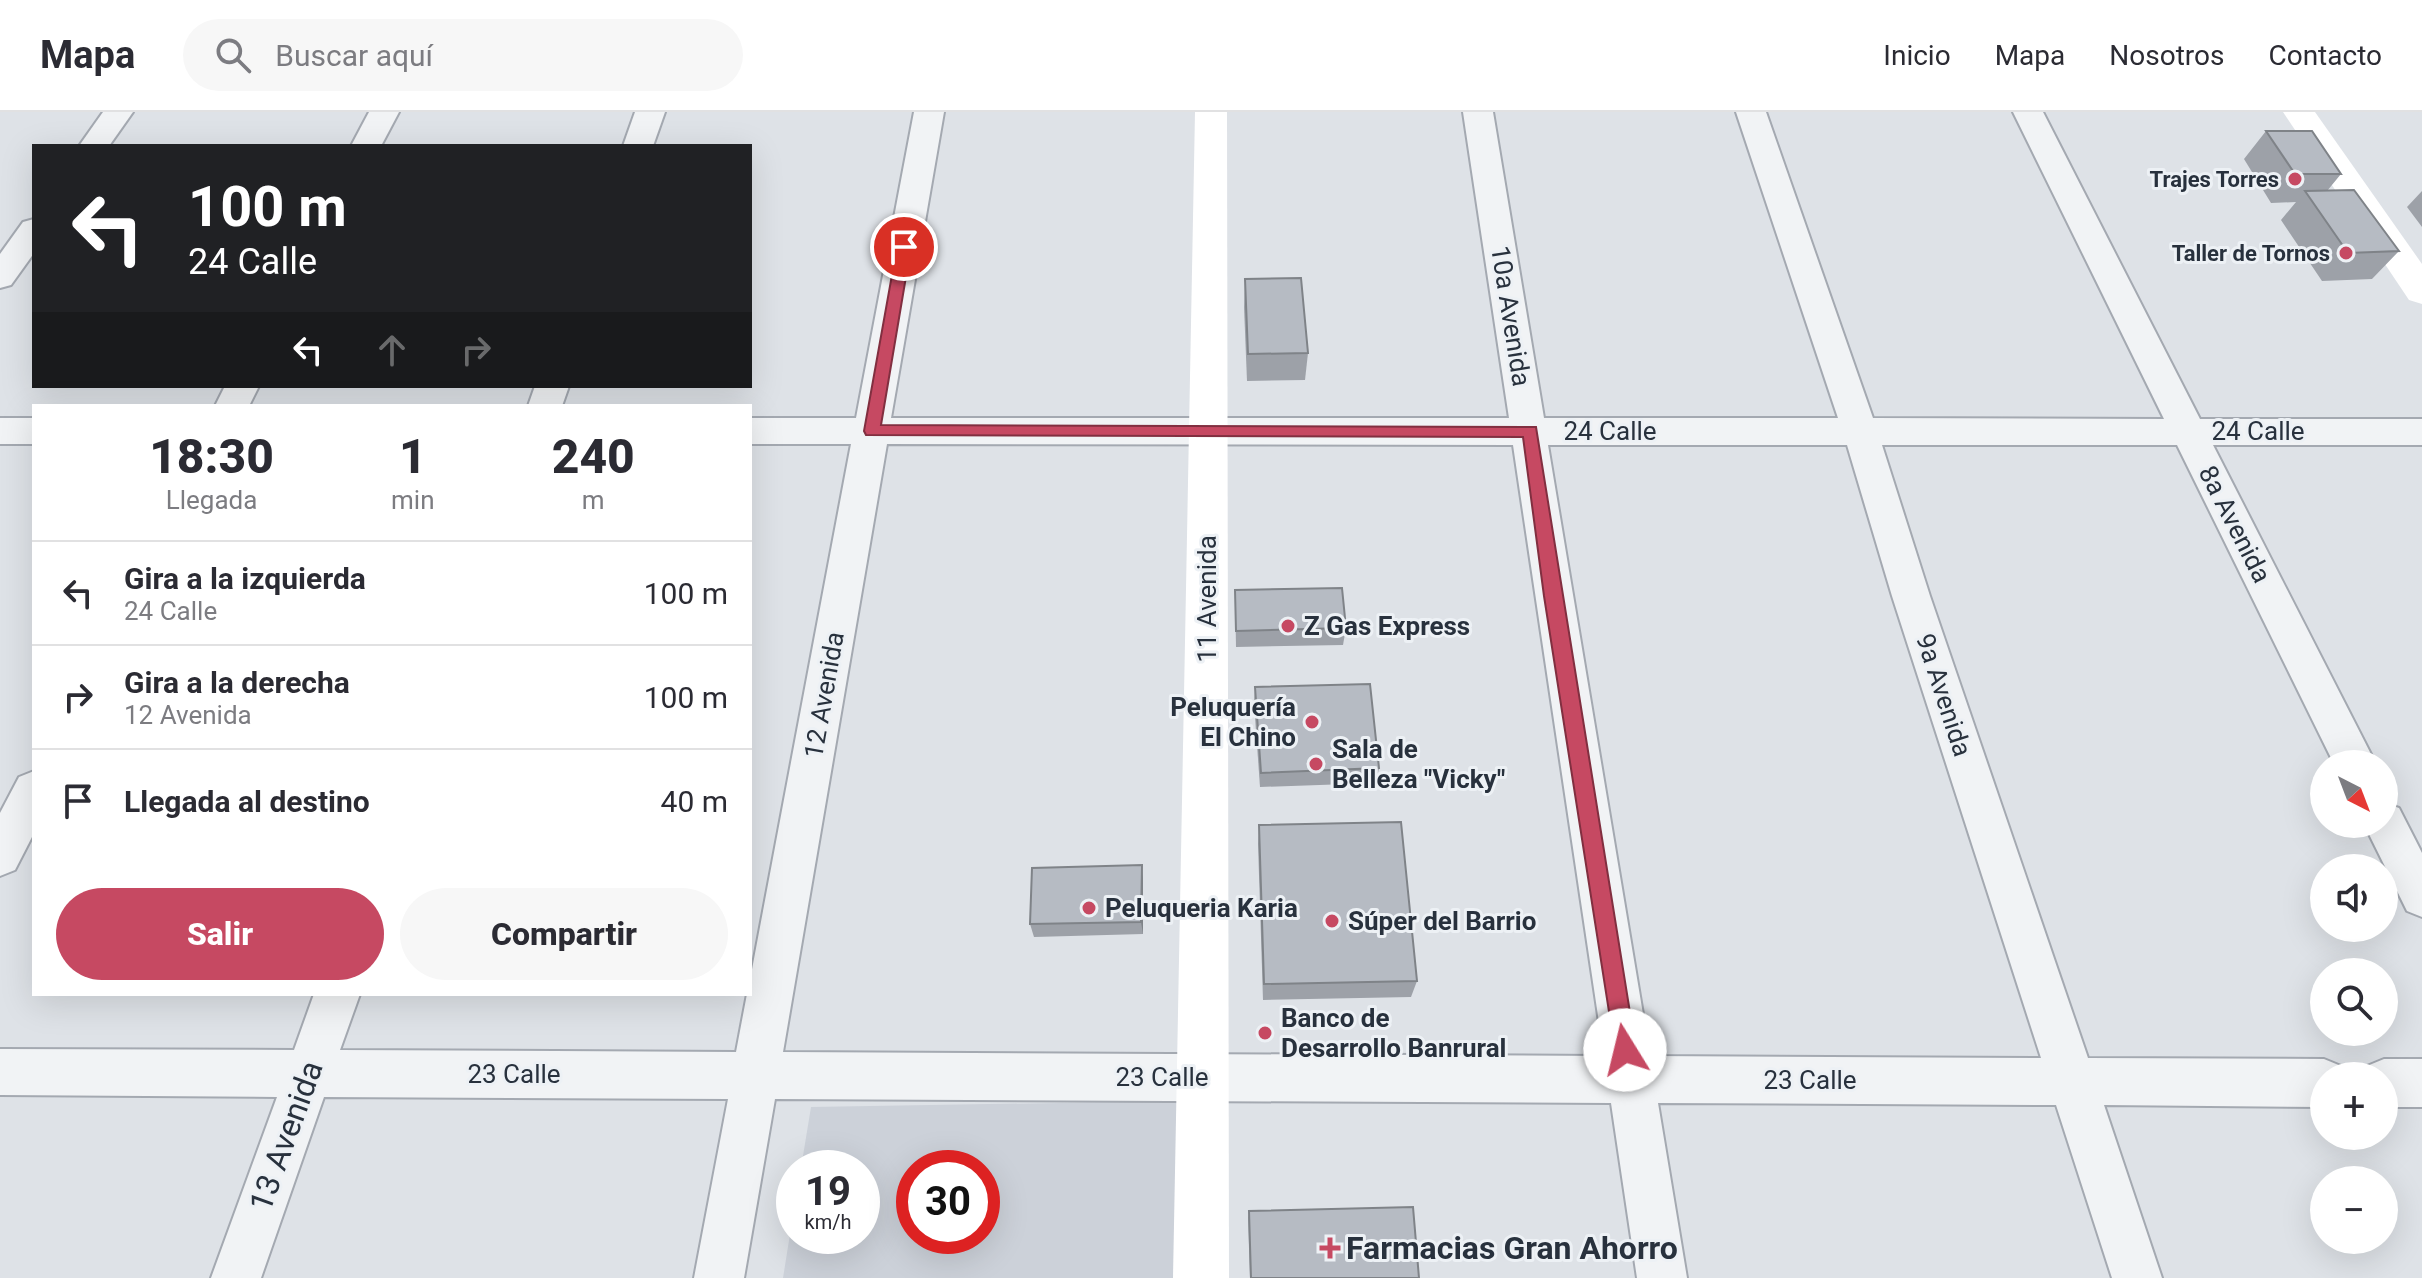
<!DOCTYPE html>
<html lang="es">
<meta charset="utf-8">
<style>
:root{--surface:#fff;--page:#f7f7f7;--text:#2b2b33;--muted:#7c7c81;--line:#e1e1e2;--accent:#c64962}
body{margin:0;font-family:Roboto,sans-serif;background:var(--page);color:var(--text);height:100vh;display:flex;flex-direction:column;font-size:30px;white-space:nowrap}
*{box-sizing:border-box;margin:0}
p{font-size:26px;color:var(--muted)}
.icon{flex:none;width:44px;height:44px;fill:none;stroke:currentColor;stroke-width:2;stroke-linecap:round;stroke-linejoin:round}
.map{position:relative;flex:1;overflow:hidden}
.details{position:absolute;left:32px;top:292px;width:720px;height:592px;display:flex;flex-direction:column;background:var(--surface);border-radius:0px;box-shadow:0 8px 32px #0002}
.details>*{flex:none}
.top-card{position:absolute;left:32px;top:32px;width:720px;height:244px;border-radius:0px;box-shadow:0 8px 32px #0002;background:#202124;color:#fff;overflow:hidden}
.needle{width:52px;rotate:138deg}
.tools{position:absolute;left:2310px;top:638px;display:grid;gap:16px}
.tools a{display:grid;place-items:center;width:88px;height:88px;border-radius:50%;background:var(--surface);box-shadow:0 8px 32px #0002;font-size:40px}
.speed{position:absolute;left:776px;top:1038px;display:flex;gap:16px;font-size:40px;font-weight:700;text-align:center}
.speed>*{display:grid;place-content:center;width:104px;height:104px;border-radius:50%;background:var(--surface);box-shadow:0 8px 32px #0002;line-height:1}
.speed small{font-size:20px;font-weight:400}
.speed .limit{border:12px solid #d22;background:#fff;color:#111}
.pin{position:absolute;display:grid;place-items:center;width:68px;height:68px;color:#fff;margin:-34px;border:4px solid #fff;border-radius:50%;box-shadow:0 2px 8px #0007}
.me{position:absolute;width:88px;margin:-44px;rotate:351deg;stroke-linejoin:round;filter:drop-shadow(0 0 6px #0008)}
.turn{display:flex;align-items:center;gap:28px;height:168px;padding:0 24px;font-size:36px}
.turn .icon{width:104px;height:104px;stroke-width:2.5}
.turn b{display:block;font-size:56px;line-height:68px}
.lanes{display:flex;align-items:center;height:76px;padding:0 24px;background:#0003;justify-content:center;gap:40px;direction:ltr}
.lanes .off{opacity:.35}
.eta{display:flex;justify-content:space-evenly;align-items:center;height:136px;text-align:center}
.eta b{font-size:48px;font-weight:800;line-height:56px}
.primary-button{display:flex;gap:16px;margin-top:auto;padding:16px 24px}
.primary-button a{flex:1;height:92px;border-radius:48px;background:var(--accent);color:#fff;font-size:32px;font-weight:800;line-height:92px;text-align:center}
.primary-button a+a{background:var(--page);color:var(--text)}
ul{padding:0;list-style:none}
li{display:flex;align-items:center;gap:24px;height:104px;padding:0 24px;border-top:2px solid var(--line)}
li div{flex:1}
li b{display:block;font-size:30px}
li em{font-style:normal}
header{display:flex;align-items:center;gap:48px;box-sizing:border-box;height:112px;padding:0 40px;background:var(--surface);border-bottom:2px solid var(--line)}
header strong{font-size:38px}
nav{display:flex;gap:44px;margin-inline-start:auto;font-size:28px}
.search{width:560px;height:72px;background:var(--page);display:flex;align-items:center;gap:20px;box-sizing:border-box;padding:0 28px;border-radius:44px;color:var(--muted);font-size:30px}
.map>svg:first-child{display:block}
.built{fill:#ccd1d9;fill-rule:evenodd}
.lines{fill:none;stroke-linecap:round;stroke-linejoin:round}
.street-casing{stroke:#a4a9b1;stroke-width:4}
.street{fill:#f1f3f5;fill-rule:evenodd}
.secondary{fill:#fff;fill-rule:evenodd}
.wall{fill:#9da1a8}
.shaded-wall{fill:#7f8388}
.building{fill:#b6bbc3;stroke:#7f8388;stroke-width:2}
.route{fill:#c64962;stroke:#812f40;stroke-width:2}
.poi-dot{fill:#c64962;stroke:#edf1f5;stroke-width:3}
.labels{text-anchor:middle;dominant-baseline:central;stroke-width:6;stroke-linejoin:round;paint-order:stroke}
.far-poi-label{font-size:22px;font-weight:bold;fill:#28313d;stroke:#edf1f5;text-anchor:end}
.street-label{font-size:26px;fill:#28313d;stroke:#edf1f5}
.poi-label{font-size:26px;font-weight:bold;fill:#28313d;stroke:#edf1f5;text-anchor:start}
.near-street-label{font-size:32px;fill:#28313d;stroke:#edf1f5}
.near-poi-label{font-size:32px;font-weight:bold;fill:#28313d;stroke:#edf1f5;text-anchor:start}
</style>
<header>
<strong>Mapa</strong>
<div class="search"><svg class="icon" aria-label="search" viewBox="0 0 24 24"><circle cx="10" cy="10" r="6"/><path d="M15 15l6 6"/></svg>Buscar aquí</div>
<nav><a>Inicio</a><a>Mapa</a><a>Nosotros</a><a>Contacto</a></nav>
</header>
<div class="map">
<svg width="2422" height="1166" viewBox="0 0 2422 1166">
<rect width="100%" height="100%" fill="#dee2e7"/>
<path class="built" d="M1178 989 1174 1166H783L794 1097V1124H862V1056H801L811 995ZM914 1056H982V1124H914Z"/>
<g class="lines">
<g class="street-casing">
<g id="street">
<polygon points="103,0 133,0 109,34 79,34"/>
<polygon points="369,0 399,0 381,34 351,34"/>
<polygon points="635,0 665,0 653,34 623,34"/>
<path d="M914 0H944L891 306H1509L1463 0H1493L1544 306H1838L1736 0H1766L1873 306 2164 307 2013 0H2043L2200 307H2422V333H2213L2376 652H2334L2177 333H1882L1930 484 2088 946 2324 947 2341 954 2345 964H2324V995L2104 993 2162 1166H2112L2056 993 1658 991 1687 1166H1637L1611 991 775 987 744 1166H694L728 987 324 985 261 1166H211L277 985 0 983V937L294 938 314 882H360L340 938 736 940 747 882H750V868L851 332H750V306H856ZM887 332 1513 333 1604 944 783 940ZM1548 333H1847L1892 484 2041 946 1650 944Z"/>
<polygon points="34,107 34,141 11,173 0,176 0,142 23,110"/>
<polygon points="225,274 259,274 249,294 215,294"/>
<polygon points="535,274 569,274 562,294 528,294"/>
<rect x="0" y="306" width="34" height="26"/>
<polygon points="34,659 34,721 15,758 0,764 0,701 19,665"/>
<polygon points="2384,691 2399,696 2422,741 2422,805 2407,799 2364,712 2384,712"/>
<polygon points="2384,947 2422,947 2422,995 2384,995 2384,964 2363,964 2367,954"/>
</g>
</g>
<use href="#street" class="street"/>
<g class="secondary">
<polygon points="1195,0 1227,0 1229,1166 1173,1166"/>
<polygon points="2283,0 2315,0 2422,152 2422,192 2409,188"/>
</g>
</g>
<g class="wall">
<polygon points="2266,19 2341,62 2327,79 2399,139 2372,167 2322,169 2281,108 2296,90 2271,91 2244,47"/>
<polygon points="2422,79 2422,115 2407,95"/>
<polygon points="1245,167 1308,241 1305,268 1247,269 1244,195"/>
<polygon points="1235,478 1346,516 1343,533 1236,535"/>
<polygon points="1255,575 1379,656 1376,671 1260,675 1254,591"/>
<polygon points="1259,713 1417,869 1411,885 1263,888 1258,732"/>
<polygon points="1143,766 1143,822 1034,825 1030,812"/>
<polygon points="1249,1099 1419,1166 1250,1166 1248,1106"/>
</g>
<polygon class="shaded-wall" points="1142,753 1143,766 1143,822 1141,810"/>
<g class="building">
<polygon points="2266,19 2312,19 2341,62 2295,62"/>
<polygon points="2354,78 2399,139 2348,141 2305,79"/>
<polygon points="1301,166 1308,241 1248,242 1245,167"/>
<polygon points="1342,476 1346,516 1236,519 1235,478"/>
<polygon points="1370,572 1379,656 1261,661 1255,575"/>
<polygon points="1401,710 1417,869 1264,872 1259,713"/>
<polygon points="1142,753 1141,810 1030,812 1032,756"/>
<polygon points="1413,1095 1419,1166 1251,1166 1249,1099"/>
</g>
<polygon class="route" points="904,130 911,135 881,313 1536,315 1636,938 1633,945 1625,948 1618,945 1615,938 1544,484 1523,325 866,323 864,319 897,135"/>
<g class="poi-dot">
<circle cx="2295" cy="67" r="8"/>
<circle cx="2346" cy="141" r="8"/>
<circle cx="1288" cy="514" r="8"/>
<circle cx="1312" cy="610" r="8"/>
<circle cx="1316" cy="652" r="8"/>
<circle cx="1089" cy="796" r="8"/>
<circle cx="1332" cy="809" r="8"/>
<circle cx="1265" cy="921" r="8"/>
<path d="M1326 1124h8v8h8v8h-8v8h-8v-8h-8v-8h8z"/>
</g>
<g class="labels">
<g class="far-poi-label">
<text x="2279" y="67">Trajes Torres</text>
<text x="2330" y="141">Taller de Tornos</text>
</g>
<g class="street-label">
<text transform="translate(1511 204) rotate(81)">10a Avenida</text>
<text x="1610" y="319">24 Calle</text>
<text x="2258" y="319">24 Calle</text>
<text transform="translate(2235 412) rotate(63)">8a Avenida</text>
<text transform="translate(1207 487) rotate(-90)">11 Avenida</text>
<text transform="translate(824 583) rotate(-80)">12 Avenida</text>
<text transform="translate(1944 583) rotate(72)">9a Avenida</text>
<text x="514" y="962">23 Calle</text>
<text x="1162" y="965">23 Calle</text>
<text x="1810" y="968">23 Calle</text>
</g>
<g class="poi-label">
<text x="1304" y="514">Z Gas Express</text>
<text x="1296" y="595" text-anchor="end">Peluquería<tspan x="1296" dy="30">El Chino</tspan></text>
<text x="1332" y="637">Sala de<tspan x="1332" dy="30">Belleza "Vicky"</tspan></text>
<text x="1105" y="796">Peluqueria Karia</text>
<text x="1348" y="809">Súper del Barrio</text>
<text x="1281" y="906">Banco de<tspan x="1281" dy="30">Desarrollo Banrural</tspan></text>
</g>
<g class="near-street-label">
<text transform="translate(286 1024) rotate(-70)">13 Avenida</text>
</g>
<g class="near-poi-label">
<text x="1346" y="1136">Farmacias Gran Ahorro</text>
</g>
</g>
</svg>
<div class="tools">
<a><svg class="needle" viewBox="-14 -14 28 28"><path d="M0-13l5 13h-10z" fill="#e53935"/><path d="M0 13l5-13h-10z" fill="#7c7c81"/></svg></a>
<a><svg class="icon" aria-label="sound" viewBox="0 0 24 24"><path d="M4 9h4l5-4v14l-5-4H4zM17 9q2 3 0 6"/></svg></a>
<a><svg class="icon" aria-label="search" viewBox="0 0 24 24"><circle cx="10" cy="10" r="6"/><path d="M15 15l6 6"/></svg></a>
<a>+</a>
<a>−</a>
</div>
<div class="speed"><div>19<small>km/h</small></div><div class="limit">30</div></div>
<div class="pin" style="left:904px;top:135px;background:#d93025"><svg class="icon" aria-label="arrive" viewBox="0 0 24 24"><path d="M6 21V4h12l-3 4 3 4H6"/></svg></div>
<svg class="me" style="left:1625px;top:938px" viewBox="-20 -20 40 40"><circle r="19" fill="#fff"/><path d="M0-13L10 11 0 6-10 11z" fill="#c64962"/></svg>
<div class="top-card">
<div class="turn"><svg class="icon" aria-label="left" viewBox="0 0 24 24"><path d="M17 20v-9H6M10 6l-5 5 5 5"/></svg><div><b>100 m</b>24 Calle</div></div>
<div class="lanes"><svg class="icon" aria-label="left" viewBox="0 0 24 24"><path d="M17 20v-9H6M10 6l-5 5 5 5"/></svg><svg class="icon off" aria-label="ahead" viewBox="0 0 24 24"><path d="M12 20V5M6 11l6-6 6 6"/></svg><svg class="icon off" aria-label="right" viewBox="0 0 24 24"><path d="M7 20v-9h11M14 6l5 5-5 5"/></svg></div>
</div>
<section class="details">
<div class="eta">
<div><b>18:30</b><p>Llegada</p></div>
<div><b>1</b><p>min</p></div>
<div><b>240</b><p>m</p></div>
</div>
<ul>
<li><svg class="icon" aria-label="left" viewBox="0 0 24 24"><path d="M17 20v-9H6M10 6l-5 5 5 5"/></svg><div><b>Gira a la izquierda</b><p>24 Calle</p></div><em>100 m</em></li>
<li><svg class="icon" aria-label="right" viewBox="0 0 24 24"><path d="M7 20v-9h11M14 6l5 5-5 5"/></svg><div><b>Gira a la derecha</b><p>12 Avenida</p></div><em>100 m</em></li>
<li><svg class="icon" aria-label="arrive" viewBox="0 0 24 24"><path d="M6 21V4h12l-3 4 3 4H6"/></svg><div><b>Llegada al destino</b></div><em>40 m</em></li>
</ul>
<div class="primary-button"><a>Salir</a><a>Compartir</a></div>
</section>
</div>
